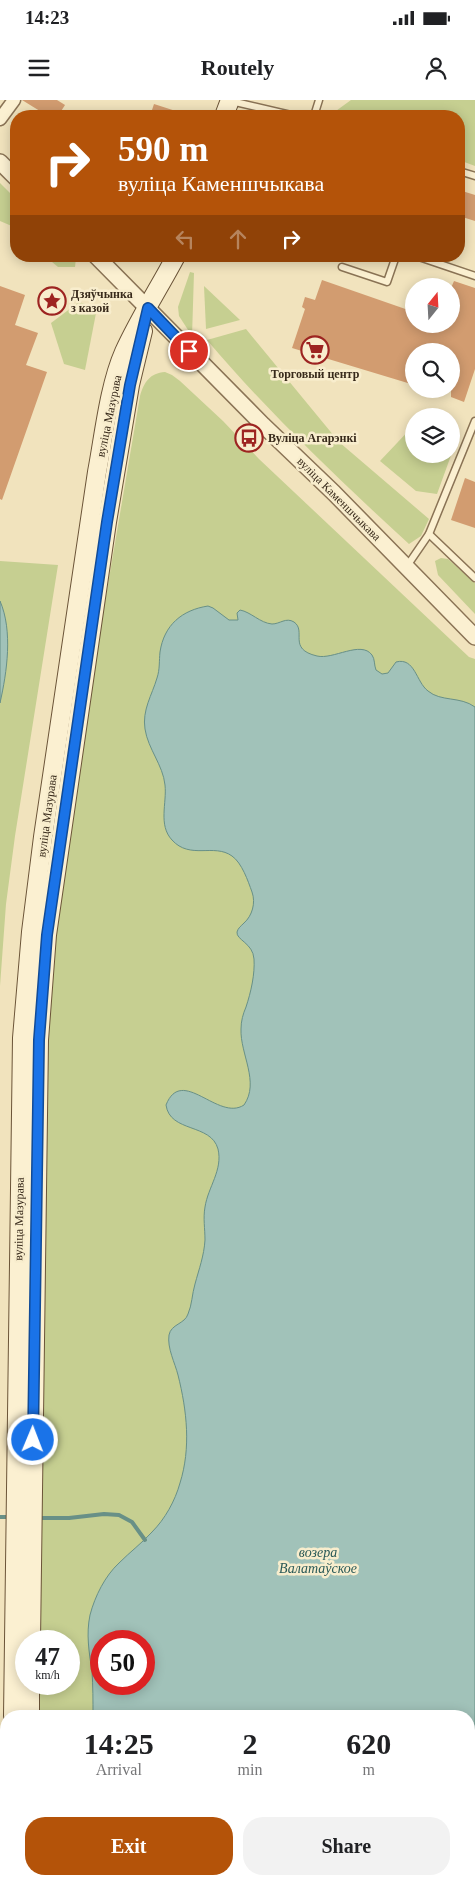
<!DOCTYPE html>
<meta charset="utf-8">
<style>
:root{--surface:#fff;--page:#f2f2f2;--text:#202124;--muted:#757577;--accent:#b45309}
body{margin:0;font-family:"Times New Roman",serif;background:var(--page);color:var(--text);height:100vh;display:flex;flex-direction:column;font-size:19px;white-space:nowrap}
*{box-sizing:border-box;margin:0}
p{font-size:16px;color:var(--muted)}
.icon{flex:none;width:28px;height:28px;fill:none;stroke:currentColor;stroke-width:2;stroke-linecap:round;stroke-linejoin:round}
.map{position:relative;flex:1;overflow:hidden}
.sheet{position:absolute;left:0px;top:1610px;width:475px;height:175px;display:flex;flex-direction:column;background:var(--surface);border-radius:20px 20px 0 0;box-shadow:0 2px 12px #0003}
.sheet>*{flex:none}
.banner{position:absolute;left:10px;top:10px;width:455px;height:152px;border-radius:20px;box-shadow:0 2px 12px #0003;background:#b45309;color:#fff;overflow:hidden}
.needle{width:32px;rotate:18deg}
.buttons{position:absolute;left:405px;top:178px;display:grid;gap:10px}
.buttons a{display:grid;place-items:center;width:55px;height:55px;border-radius:50%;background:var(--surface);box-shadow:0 2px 12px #0003;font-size:25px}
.speed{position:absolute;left:15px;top:1530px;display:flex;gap:10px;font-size:25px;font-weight:700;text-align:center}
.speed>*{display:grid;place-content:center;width:65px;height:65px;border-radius:50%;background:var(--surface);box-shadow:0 2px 12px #0003;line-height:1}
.speed small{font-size:12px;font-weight:400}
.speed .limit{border:8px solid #d22;background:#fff;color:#111}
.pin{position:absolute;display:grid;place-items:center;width:42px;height:42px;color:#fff;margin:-21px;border:2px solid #fff;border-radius:50%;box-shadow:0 1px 5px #0007}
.me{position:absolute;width:55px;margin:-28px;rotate:1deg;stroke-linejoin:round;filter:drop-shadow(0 0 4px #0008)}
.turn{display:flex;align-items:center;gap:18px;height:105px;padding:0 25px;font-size:22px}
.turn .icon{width:65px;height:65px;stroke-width:2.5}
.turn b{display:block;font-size:35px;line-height:42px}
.lanes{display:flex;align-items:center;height:48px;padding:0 25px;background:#0003;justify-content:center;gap:25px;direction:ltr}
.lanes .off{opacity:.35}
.eta{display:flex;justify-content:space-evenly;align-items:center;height:85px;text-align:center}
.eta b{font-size:30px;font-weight:700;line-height:35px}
.primary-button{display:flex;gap:10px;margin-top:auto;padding:10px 25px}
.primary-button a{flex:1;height:58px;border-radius:20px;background:var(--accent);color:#fff;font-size:20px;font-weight:700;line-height:58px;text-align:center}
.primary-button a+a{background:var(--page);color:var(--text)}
.status{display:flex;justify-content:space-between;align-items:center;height:35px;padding:0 25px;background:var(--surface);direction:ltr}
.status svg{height:14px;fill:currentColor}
header{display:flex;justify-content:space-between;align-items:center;height:65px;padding:0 25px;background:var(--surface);font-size:22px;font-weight:700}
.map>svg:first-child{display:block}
.green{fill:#c6cf91;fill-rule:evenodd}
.water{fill:#a1c2b9;stroke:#689087;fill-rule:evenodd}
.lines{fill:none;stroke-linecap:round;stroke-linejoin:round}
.stream{stroke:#689087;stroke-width:4}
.building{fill:#d29c70}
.service-casing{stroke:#8a7355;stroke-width:9}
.minor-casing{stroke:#8a7355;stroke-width:15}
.tertiary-casing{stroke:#8a7355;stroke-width:18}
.secondary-casing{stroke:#6b5438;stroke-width:20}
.service{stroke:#fbf0d1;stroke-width:6}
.minor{stroke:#fbf0d1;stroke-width:12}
.tertiary{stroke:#fbf0d1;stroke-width:15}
.secondary{stroke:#fbf0d1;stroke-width:18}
.route-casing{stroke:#114b97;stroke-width:12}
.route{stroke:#1a73e8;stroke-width:9}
.labels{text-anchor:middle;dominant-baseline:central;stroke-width:5;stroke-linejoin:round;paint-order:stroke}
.poi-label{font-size:12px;font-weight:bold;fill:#382a1b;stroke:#f8edcd;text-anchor:start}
.street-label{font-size:12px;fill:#382a1b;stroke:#f8edcd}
.water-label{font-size:14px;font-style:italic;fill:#295957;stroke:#f8edcd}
</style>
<div class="status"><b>14:23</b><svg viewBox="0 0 49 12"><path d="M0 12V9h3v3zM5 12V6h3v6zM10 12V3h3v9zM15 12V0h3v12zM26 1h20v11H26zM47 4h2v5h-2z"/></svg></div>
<header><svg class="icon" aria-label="menu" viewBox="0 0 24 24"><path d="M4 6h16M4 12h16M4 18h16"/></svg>Routely<svg class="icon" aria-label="person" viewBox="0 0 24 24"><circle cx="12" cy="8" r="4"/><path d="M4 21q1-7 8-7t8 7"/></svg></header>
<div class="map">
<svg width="475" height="1785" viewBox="0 0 475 1785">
<rect width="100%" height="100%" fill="#f1e3bd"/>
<g class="green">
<polygon points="351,0 475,0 475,66 459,60 459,16 329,16"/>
<polygon points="0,83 16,99 16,140 11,138 14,127 0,121"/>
<polygon points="45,156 74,156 76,158 75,167 58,167"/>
<polygon points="190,172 194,173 192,236 179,216 178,207"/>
<polygon points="204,186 240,220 206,229"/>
<polygon points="43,191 67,199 49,212"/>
<polygon points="79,202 97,208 85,270 64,264 51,223"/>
<path d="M246 229 339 342 429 419 421 436 409 444C338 379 269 313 207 240Z"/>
<path d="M165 272 172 275 180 281 223 321 259 359 469 557 475 559V1785H35V1779H469V1616H37L38 1584H69V1541H38L45 941 60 794 98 543 140 296C144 282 150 273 165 272ZM101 1541H144V1584H101Z"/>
<polygon points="414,325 414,354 451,354 451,336 457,339 437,394 416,391 380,361"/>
<polygon points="441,458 448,459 475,483 475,514 438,475 435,461"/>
<polygon points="0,461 58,465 15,736 6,804 0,886"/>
</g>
<g class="water">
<path d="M0 501C13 531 7 572 0 603Z"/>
<path d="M208 506 213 508 229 520H238L237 513 240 510C251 512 260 523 272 524 280 524 286 517 294 522 307 531 287 549 317 556 333 560 361 540 372 555 375 559 374 565 376 570L382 574 388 573 396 562C415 557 416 582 428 591 441 602 460 596 475 607V1785H128L125 1779H469V1616H93C93 1601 93 1586 92 1571 89 1552 86 1534 90 1515 95 1496 105 1476 119 1463 130 1452 142 1443 152 1432 165 1419 175 1401 180 1383 191 1348 187 1311 178 1275 175 1263 167 1248 169 1235 171 1224 185 1224 188 1214 192 1205 192 1194 195 1184 199 1169 204 1156 205 1140 205 1129 203 1118 205 1107 208 1087 223 1070 218 1049 211 1023 170 1033 166 1005 182 965 218 1022 244 1005 260 982 240 954 241 929 241 921 243 914 246 907 251 892 255 874 254 859 253 843 236 840 237 832 238 828 241 826 244 823 252 816 256 803 252 792 248 781 242 763 232 756 214 743 190 760 172 740 158 725 167 703 165 685 163 665 148 649 145 629 142 610 152 595 157 578 160 569 159 561 160 552 164 525 182 510 208 506ZM101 1541H144V1584H101Z"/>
</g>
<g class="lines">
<g class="stream">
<polyline points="0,1417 11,1417"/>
<polyline points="38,1418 69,1418 104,1414 119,1415 132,1422 145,1440"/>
</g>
</g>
<g class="building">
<polygon points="22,0 57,0 65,5 58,16 48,16"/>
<polygon points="154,4 185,14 185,16 150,16"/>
<polygon points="459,90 475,95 475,121 459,116"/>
<polygon points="322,180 414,212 414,224 451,224 451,188 454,181 475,188 475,269 464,302 451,297 451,251 414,251 414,277 411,284 292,248 305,209 302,207 305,197 315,200"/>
<polygon points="0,186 25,195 15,225 38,233 26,265 47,272 2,400 0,399"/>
<polygon points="465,378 475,382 475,428 451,420"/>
</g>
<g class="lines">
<g class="service-casing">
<g id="service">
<polyline points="231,1 295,16"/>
<polyline points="314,16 319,0"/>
<polyline points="459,71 475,76"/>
<polyline points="416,156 475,176"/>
<polyline points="342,167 387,182 396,156"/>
<polyline points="429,434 475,478"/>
<polyline points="407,466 429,434 475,321"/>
<polyline points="0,1702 6,1696"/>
<polyline points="0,1712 6,1713"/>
</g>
</g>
<g class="minor-casing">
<polyline id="minor" points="0,19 14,0"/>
</g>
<g class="tertiary-casing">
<g id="tertiary">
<polyline points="0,62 16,78"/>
<polyline points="96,156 263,325 334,393 475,537"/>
</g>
</g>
<g class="secondary-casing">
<g id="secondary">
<polyline points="224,16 230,0"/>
<polyline points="31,1541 39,940 47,835 107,422 130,285 143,231"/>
<path d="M13 1616 22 938 31 832 43 737 97 372C104 335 109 286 124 252 139 219 159 188 176 156"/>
<polyline points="30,1616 30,1584"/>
<polyline points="11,1785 11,1779"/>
<polyline points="27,1785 27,1779"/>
</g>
</g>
<use href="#service" class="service"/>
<use href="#minor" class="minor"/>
<use href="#tertiary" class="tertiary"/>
<use href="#secondary" class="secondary"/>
</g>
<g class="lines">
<g class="route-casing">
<polyline id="route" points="33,1340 39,940 47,835 107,422 130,285 148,208 189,251"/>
</g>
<use href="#route" class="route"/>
</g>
<defs>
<g id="sight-ring" transform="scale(1.4375)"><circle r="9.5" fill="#f8edcd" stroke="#9d2421" stroke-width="1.5"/><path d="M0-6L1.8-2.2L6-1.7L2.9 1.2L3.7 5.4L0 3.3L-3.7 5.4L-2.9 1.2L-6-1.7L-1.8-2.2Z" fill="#9d2421"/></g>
<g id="supermarket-ring" transform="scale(1.4375)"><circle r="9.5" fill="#f8edcd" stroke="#9d2421" stroke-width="1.5"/><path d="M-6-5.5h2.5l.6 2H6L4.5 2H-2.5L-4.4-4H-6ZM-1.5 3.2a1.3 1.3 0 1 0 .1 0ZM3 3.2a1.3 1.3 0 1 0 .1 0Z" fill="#9d2421"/></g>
<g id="bus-ring" transform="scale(1.4375)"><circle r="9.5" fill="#f8edcd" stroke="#9d2421" stroke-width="1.5"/><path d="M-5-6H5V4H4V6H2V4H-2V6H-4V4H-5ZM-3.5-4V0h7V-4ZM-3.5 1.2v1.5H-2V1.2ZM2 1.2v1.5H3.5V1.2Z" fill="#9d2421"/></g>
</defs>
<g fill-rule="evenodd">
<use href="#sight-ring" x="52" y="201"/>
<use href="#supermarket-ring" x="315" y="250"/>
<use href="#bus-ring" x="249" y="338"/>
</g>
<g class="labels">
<g class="poi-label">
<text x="71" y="194">Дзяўчынка<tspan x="71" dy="14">з казой</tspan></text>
<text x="315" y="274" text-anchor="middle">Торговый центр</text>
<text x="268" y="338">Вуліца Агарэнкі</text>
</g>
<g class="street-label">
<text transform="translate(109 316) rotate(-78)">вуліца Мазурава</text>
<text transform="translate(339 399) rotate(45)">вуліца Каменшчыкава</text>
<text transform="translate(47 716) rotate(-82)">вуліца Мазурава</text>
<text transform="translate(19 1119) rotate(-89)">вуліца Мазурава</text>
</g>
<g class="water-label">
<text x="318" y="1452">возера<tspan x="318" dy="16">Валатаўское</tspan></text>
</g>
</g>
</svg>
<div class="buttons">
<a><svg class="needle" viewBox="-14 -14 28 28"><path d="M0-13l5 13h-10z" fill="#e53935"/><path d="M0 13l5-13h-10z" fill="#757577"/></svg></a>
<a><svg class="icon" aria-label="search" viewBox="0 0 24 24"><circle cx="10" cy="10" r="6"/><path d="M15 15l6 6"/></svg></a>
<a><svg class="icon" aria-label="layers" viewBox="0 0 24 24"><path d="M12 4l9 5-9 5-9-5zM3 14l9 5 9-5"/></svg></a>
</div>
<div class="speed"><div>47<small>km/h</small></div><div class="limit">50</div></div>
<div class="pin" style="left:189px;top:251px;background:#d93025"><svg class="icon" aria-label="arrive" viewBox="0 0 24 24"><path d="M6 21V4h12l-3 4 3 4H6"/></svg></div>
<svg class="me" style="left:33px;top:1340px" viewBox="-20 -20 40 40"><circle r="17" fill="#1a73e8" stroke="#fff" stroke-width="3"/><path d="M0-11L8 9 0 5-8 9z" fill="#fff"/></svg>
<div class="banner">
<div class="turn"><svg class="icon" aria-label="right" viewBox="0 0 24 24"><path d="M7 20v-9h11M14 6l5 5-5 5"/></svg><div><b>590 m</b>вуліца Каменшчыкава</div></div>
<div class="lanes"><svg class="icon off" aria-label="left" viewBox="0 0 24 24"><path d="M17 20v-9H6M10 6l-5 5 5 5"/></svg><svg class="icon off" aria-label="ahead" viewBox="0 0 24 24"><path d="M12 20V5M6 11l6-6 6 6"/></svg><svg class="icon" aria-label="right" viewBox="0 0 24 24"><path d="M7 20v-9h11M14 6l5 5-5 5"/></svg></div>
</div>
<section class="sheet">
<div class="eta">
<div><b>14:25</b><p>Arrival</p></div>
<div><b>2</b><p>min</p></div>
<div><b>620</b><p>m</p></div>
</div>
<div class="primary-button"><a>Exit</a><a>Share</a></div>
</section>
</div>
